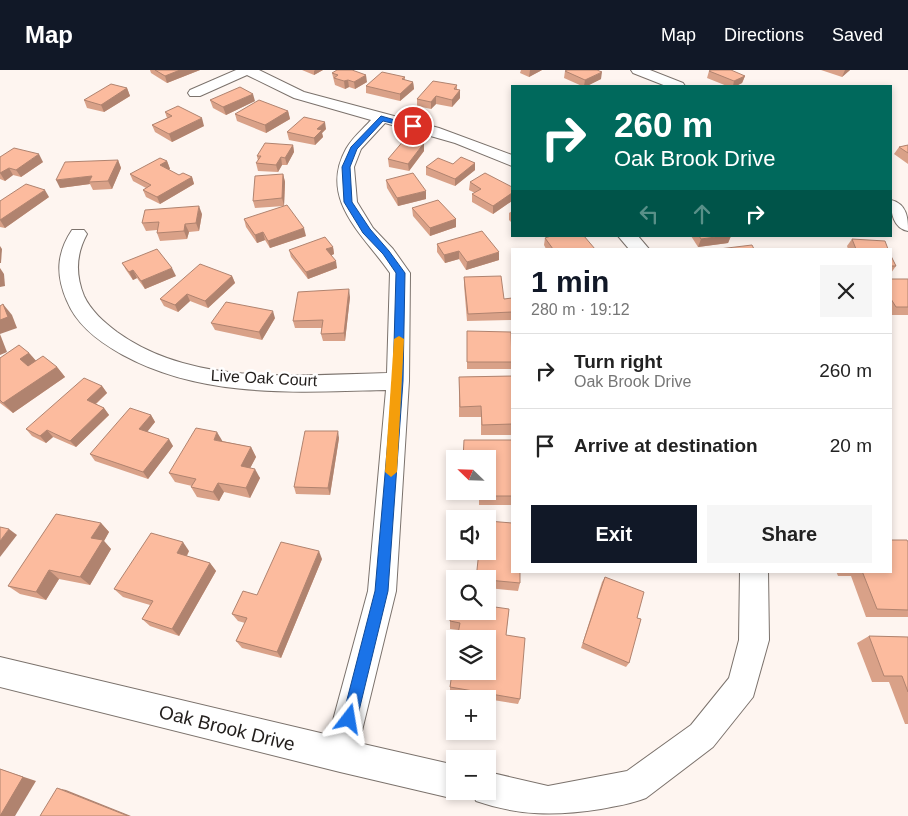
<!DOCTYPE html>
<meta charset="utf-8">
<style>
:root{--surface:#fff;--page:#f6f6f6;--text:#222;--muted:#767676;--line:#e0e0e0;--accent:#111827}
body{margin:0;font-family:Helvetica,sans-serif;background:var(--page);color:var(--text);height:100vh;display:flex;flex-direction:column;font-size:19px;white-space:nowrap}
*{box-sizing:border-box;margin:0}
p{font-size:16px;color:var(--muted)}
.icon{flex:none;width:28px;height:28px;fill:none;stroke:currentColor;stroke-width:2;stroke-linecap:round;stroke-linejoin:round}
.map{position:relative;flex:1;overflow:hidden}
.sheet{position:absolute;left:511px;top:178px;width:381px;height:325px;display:flex;flex-direction:column;background:var(--surface);border-radius:0px;box-shadow:0 2px 8px #0003}
.sheet>*{flex:none}
.guide{position:absolute;left:511px;top:15px;width:381px;height:152px;border-radius:0px;box-shadow:0 2px 8px #0003;background:#00695c;color:#fff;overflow:hidden}
.needle{width:32px;rotate:293deg}
.fabs{position:absolute;left:446px;top:380px;display:grid;gap:10px}
.fabs a{display:grid;place-items:center;width:50px;height:50px;border-radius:0px;background:var(--surface);box-shadow:0 2px 8px #0003;font-size:25px}
.pin{position:absolute;display:grid;place-items:center;width:42px;height:42px;color:#fff;margin:-21px;border:2px solid #fff;border-radius:50%;box-shadow:0 1px 5px #0007}
.me{position:absolute;width:55px;margin:-28px;rotate:14deg;stroke-linejoin:round;filter:drop-shadow(0 0 4px #0008)}
.turn{display:flex;align-items:center;gap:18px;height:105px;padding:0 20px;font-size:22px}
.turn .icon{width:65px;height:65px;stroke-width:2.5}
.turn b{display:block;font-size:35px;line-height:42px}
.lanes{display:flex;align-items:center;height:48px;padding:0 20px;background:#0003;justify-content:center;gap:25px;direction:ltr}
.lanes .off{opacity:.35}
.round{display:grid;place-items:center;flex:none;width:52px;height:52px;border-radius:0px;background:var(--page)}
.summary{display:flex;align-items:center;justify-content:space-between;height:85px;padding:0 20px}
h1{font-size:30px;font-weight:800;line-height:38px;color:var(--accent)}
.action{display:flex;gap:10px;margin-top:auto;padding:10px 20px}
.action a{flex:1;height:58px;border-radius:0px;background:var(--accent);color:#fff;font-size:20px;font-weight:800;line-height:58px;text-align:center}
.action a+a{background:var(--page);color:var(--text)}
ul{padding:0;list-style:none}
li{display:flex;align-items:center;gap:15px;height:75px;padding:0 20px;border-top:1px solid var(--line)}
li div{flex:1}
li b{display:block;font-size:19px}
li em{font-style:normal}
header{display:flex;align-items:center;gap:30px;box-sizing:border-box;height:70px;padding:0 25px;background:var(--accent);color:#fff}
header strong{font-size:24px}
nav{display:flex;gap:28px;margin-inline-start:auto;font-size:18px}
.map>svg:first-child{display:block}
.lines{fill:none;stroke-linecap:round;stroke-linejoin:round}
.street-casing{stroke:#7b726c;stroke-width:2}
.street{fill:#fff;fill-rule:evenodd}
.wall{fill:#d9a188}
.shaded-wall{fill:#b0836f}
.building{fill:#fcbb9e;stroke:#b0836f}
.route{fill:#1a73e8;stroke:#114b97}
.slow{fill:#f59e0b}
.labels{text-anchor:middle;dominant-baseline:central;stroke-width:5;stroke-linejoin:round;paint-order:stroke}
.street-label{font-size:16px;fill:#231f1d;stroke:#fff}
.near-street-label{font-size:19px;fill:#231f1d;stroke:#fff}
</style>
<header>
<strong>Map</strong>
<nav><a>Map</a><a>Directions</a><a>Saved</a></nav>
</header>
<div class="map">
<svg width="908" height="746" viewBox="0 0 908 746">
<rect width="100%" height="100%" fill="#fef5f0"/>
<g class="lines">
<g class="street-casing">
<g id="street">
<path d="M236 0H259L304 22 439 58 512 85V96L455 73 385 53 361 79 354 97 357 132 373 158 393 179 410 203 409 311 396 521 359 673 455 695V721H468L455 729 340 702 0 617V587L329 665 368 521 386 320C298 322 204 329 123 285 101 273 77 256 67 231 56 206 56 184 72 160H84L87 164C76 184 75 204 84 226 91 241 104 252 117 262 193 317 299 305 387 303L390 203C364 165 318 130 346 79 352 68 363 59 371 50L294 28 247 5 200 26H190L188 23 190 20Z"/>
<polygon points="631,0 650,0 683,13 685,16 666,16 633,3"/>
<path d="M891 130C907 134 908 148 908 161 893 158 891 143 891 130Z"/>
<polygon points="618,166 638,166 649,179 629,179"/>
<path d="M740 501H768L769 570 753 627 713 677 646 728C631 734 616 736 601 739 556 746 519 746 476 731L472 721H488V702L548 716 627 701 691 655 729 608 739 570Z"/>
</g>
</g>
<use href="#street" class="street"/>
</g>
<g class="wall">
<polygon points="150,0 200,0 167,13 151,3"/>
<polygon points="302,0 323,0 314,5"/>
<polygon points="521,0 542,0 529,7 520,3"/>
<polygon points="821,0 850,0 842,7"/>
<polygon points="565,1 601,9 587,16 582,16 564,8"/>
<polygon points="709,1 745,6 742,13 736,16 727,16 707,8"/>
<polygon points="332,3 367,12 355,19 349,17 345,19 335,15"/>
<polygon points="405,7 405,10 413,12 414,19 400,31 366,23 366,16"/>
<polygon points="457,15 457,20 460,28 452,37 436,34 431,39 417,36 417,29"/>
<polygon points="127,18 130,26 104,42 87,38 84,30"/>
<polygon points="210,30 255,31 226,45 213,38"/>
<polygon points="288,41 290,49 266,63 237,51 235,44"/>
<polygon points="165,42 204,56 172,72 155,62 152,55 167,48"/>
<polygon points="326,59 322,63 323,67 315,75 289,70 287,62"/>
<polygon points="293,75 294,82 287,95 282,95 278,102 258,101 256,93 258,91 257,86"/>
<polygon points="908,75 908,94 894,84 899,77"/>
<polygon points="424,81 409,101 389,97 388,89"/>
<polygon points="0,87 43,92 21,107 13,105 5,111 0,109"/>
<polygon points="118,90 121,98 112,119 93,120 90,114 60,118"/>
<polygon points="167,91 170,99 168,100 179,105 192,107 194,114 160,134 146,127 143,120 146,118 133,111 130,104"/>
<polygon points="475,93 475,100 455,116 426,105 426,97 453,94"/>
<polygon points="283,104 285,112 284,136 255,138 253,131"/>
<polygon points="386,110 426,129 398,136 387,118"/>
<polygon points="470,112 512,123 512,131 493,144 472,132 472,124 475,123 469,120"/>
<polygon points="49,127 5,158 0,157 0,131"/>
<polygon points="412,138 456,149 456,157 430,166 413,146"/>
<polygon points="512,141 512,153 509,150 509,143"/>
<polygon points="202,144 199,161 189,162 187,169 160,171 157,163 157,160 146,161 142,153"/>
<polygon points="244,149 306,166 270,178 265,170 257,173 246,157"/>
<polygon points="691,166 731,166 728,173 698,177"/>
<polygon points="545,168 595,179 546,179 544,175"/>
<polygon points="852,169 888,179 848,179 847,176"/>
<polygon points="437,174 499,190 466,200 459,189 445,193 437,182"/>
<polygon points="333,177 334,184 331,185 337,198 308,209 291,187 289,180"/>
<polygon points="891,186 896,196 891,203"/>
<polygon points="122,193 176,206 145,219 137,208 133,210 126,200"/>
<polygon points="232,206 235,213 208,238 190,231 178,242 164,236 160,229"/>
<polygon points="464,207 512,234 512,250 467,251 464,215"/>
<rect x="891" y="209" width="17" height="36"/>
<polygon points="350,227 345,271 323,271 321,264 322,258 295,258 293,251"/>
<polygon points="275,248 262,270 215,260 211,253"/>
<polygon points="467,261 512,286 512,299 467,299"/>
<polygon points="29,283 36,291 57,297 65,307 13,343 0,333 0,288"/>
<polygon points="512,306 512,365 481,365 481,347 459,347 459,307"/>
<polygon points="102,316 107,323 96,334 104,338 109,345 76,377 53,367 46,373 32,366 26,359"/>
<polygon points="151,345 155,352 147,361 173,376 148,409 95,391 90,384"/>
<polygon points="339,368 330,425 296,424 294,417"/>
<polygon points="512,370 512,435 479,435 479,421 488,421"/>
<polygon points="222,371 251,377 256,387 250,398 260,408 250,428 224,422 219,431 197,427 191,417 192,416 175,412 169,403"/>
<polygon points="101,453 109,462 104,471 111,479 90,515 59,509 46,530 20,524 8,516"/>
<polygon points="908,472 908,547 866,547 851,506 838,506 836,501 891,501"/>
<polygon points="189,481 187,486 210,493 216,501 179,566 150,556 142,549 150,535 123,527 114,519"/>
<polygon points="460,481 488,481 520,513 518,521 488,518 488,509 478,484 460,483"/>
<polygon points="322,489 281,588 242,578 236,571 245,553 238,551 232,544 257,525"/>
<polygon points="605,507 637,548 629,593 626,597 581,578 602,512"/>
<polygon points="509,539 506,565 520,629 518,634 450,623 450,617 458,560 450,559 450,551"/>
<polygon points="869,566 908,567 908,654 905,654 889,612 872,612 857,573"/>
</g>
<g class="shaded-wall">
<polygon points="180,0 200,0 167,13 165,6"/>
<polygon points="315,0 323,0 314,5 314,1"/>
<polygon points="530,0 542,0 529,7"/>
<polygon points="845,0 850,0 842,7"/>
<polygon points="602,2 601,9 587,16 584,16 585,10"/>
<polygon points="366,5 367,12 355,19 354,12"/>
<polygon points="745,6 742,13 736,16 733,16 734,11"/>
<polygon points="348,10 349,17 345,19 344,11"/>
<polygon points="413,12 414,19 400,31 400,24"/>
<polygon points="127,18 130,26 104,42 101,35"/>
<polygon points="460,20 460,28 452,37 452,30"/>
<polygon points="253,24 255,31 226,45 223,37"/>
<polygon points="436,26 436,34 431,39 431,32"/>
<polygon points="288,41 290,49 266,63 265,55"/>
<polygon points="202,48 204,56 172,72 169,64"/>
<polygon points="325,52 326,59 322,63 323,67 315,75 314,68 317,59"/>
<polygon points="424,73 424,81 409,101 408,94"/>
<polygon points="293,75 294,82 287,95 285,88"/>
<polygon points="39,84 43,92 21,107 16,100"/>
<polygon points="281,87 282,95 278,102 276,95"/>
<polygon points="118,90 121,98 112,119 108,111"/>
<polygon points="167,91 170,99 163,103 160,95"/>
<polygon points="475,93 475,100 455,116 455,109"/>
<polygon points="9,98 13,105 5,111 0,103"/>
<polygon points="283,104 285,112 284,136 282,128"/>
<polygon points="92,106 89,112 90,114 60,118 56,110"/>
<polygon points="192,107 194,114 160,134 157,127"/>
<polygon points="45,120 49,127 5,158 0,150"/>
<polygon points="426,121 426,129 398,136 397,128"/>
<polygon points="512,123 512,131 493,144 493,136"/>
<polygon points="199,136 202,144 199,161 196,153"/>
<polygon points="456,149 456,157 430,166 430,158"/>
<polygon points="185,154 189,162 187,169 184,161"/>
<polygon points="304,158 306,166 270,178 268,171"/>
<polygon points="263,162 265,170 257,173 255,165"/>
<polygon points="723,166 731,166 728,173 698,177 701,169"/>
<polygon points="0,176 2,179 1,193 0,193"/>
<polygon points="333,177 334,184 328,187 326,179"/>
<polygon points="459,181 459,189 445,193 444,185"/>
<polygon points="499,182 499,190 466,200 467,192"/>
<polygon points="336,191 337,198 308,209 306,202"/>
<polygon points="0,198 4,204 5,216 0,217"/>
<polygon points="172,198 176,206 145,219 141,211"/>
<polygon points="133,200 137,208 133,210 129,202"/>
<polygon points="232,206 235,213 208,238 205,231"/>
<polygon points="349,219 350,227 345,271 344,263"/>
<polygon points="187,224 190,231 178,242 175,235"/>
<polygon points="3,234 12,245 17,258 0,264 0,250"/>
<polygon points="273,241 275,248 262,270 259,262"/>
<polygon points="0,264 7,282 0,285"/>
<polygon points="29,283 38,293 28,300 20,289"/>
<polygon points="57,297 65,307 13,343 3,333"/>
<polygon points="102,316 107,323 92,337 87,330"/>
<polygon points="104,338 109,345 76,377 70,371"/>
<polygon points="151,345 155,352 144,366 139,359"/>
<polygon points="47,360 53,367 46,373 40,366"/>
<polygon points="338,361 339,368 330,425 328,418"/>
<polygon points="217,362 223,372 214,370"/>
<polygon points="169,369 173,376 148,409 143,402"/>
<polygon points="251,377 256,387 246,406 241,396"/>
<polygon points="255,399 260,408 250,428 246,418"/>
<polygon points="218,413 224,422 219,431 213,422"/>
<polygon points="101,453 109,462 104,471 111,479 90,515 80,507 91,468"/>
<polygon points="9,459 17,465 0,487 0,471"/>
<polygon points="183,472 189,481 183,492 177,483"/>
<polygon points="319,481 322,489 281,588 277,582"/>
<polygon points="210,493 216,501 179,566 172,559"/>
<polygon points="49,500 59,509 46,530 36,522"/>
<polygon points="0,699 36,711 15,746 0,746"/>
<polygon points="57,718 66,720 131,746 128,746"/>
</g>
<g class="building">
<polygon points="155,0 180,0 165,6"/>
<polygon points="337,0 352,0 366,5 354,12 348,10 344,11 334,8 338,5 332,3"/>
<polygon points="567,0 597,0 602,2 585,10 565,1"/>
<polygon points="711,0 731,0 745,6 734,11 709,1"/>
<polygon points="382,2 405,7 402,9 413,12 400,24 366,16"/>
<polygon points="433,11 457,15 454,19 460,20 452,30 436,26 431,32 417,29"/>
<polygon points="111,14 127,18 101,35 84,30"/>
<polygon points="240,17 253,24 223,37 210,30"/>
<polygon points="259,30 288,41 265,55 235,44"/>
<polygon points="178,36 202,48 169,64 152,55 172,46 165,42"/>
<polygon points="304,47 325,52 317,59 322,60 314,68 287,62"/>
<polygon points="405,69 424,73 408,94 388,89"/>
<polygon points="265,73 293,75 285,88 281,87 276,95 256,93 261,86 257,86"/>
<polygon points="908,75 908,83 899,77"/>
<polygon points="14,78 39,84 16,100 9,98 0,103 0,87"/>
<polygon points="461,87 475,93 455,109 426,97 438,88 453,94"/>
<polygon points="160,88 167,91 160,95 179,105 183,103 192,107 157,127 143,120 151,115 130,104"/>
<polygon points="118,90 108,111 89,112 92,106 56,110 65,92"/>
<polygon points="413,103 426,121 397,128 386,110"/>
<polygon points="485,103 512,117 512,123 493,136 472,124 481,119 470,112"/>
<polygon points="283,104 282,128 253,131 255,106"/>
<polygon points="26,114 45,120 0,150 0,131"/>
<polygon points="438,130 456,149 430,158 412,138"/>
<polygon points="287,135 304,158 268,171 263,162 255,165 244,149"/>
<polygon points="199,136 196,153 185,154 184,161 157,163 159,152 142,153 145,140"/>
<polygon points="482,161 499,182 467,192 459,181 444,185 437,174"/>
<polygon points="551,166 584,166 595,179 553,179 545,168"/>
<polygon points="699,166 723,166 701,169"/>
<polygon points="325,167 333,177 326,179 336,191 306,202 289,180"/>
<polygon points="852,169 885,171 888,179 856,179"/>
<polygon points="752,175 754,179 719,179"/>
<polygon points="157,179 172,198 141,211 133,200 129,202 122,193"/>
<polygon points="891,186 896,196 891,196"/>
<polygon points="200,194 232,206 205,231 187,224 175,235 160,229"/>
<polygon points="501,206 504,229 512,228 512,242 468,244 464,207"/>
<polygon points="891,209 908,209 908,237 896,237 891,229"/>
<polygon points="349,219 344,263 321,264 323,250 293,251 298,222"/>
<polygon points="226,232 273,241 259,262 211,253"/>
<polygon points="3,234 8,247 0,250 0,236"/>
<polygon points="467,261 511,262 512,292 467,292"/>
<polygon points="19,275 29,283 20,289 28,296 43,286 57,297 3,333 0,330 0,288"/>
<polygon points="512,306 512,354 482,355 481,336 460,337 459,307"/>
<polygon points="84,308 102,316 87,330 104,338 70,371 47,360 40,366 26,359"/>
<polygon points="130,338 151,345 139,359 169,369 143,402 90,384"/>
<polygon points="196,358 217,362 214,370 251,377 241,396 255,399 246,418 218,413 213,422 191,417 196,409 169,403"/>
<polygon points="305,361 338,361 328,418 294,417"/>
<polygon points="464,370 512,370 512,426 480,426 480,421 488,421 488,389 463,389"/>
<polygon points="56,444 101,453 91,468 103,470 80,507 49,500 36,522 8,516"/>
<polygon points="488,451 512,453 512,501 520,501 520,513 488,510 488,509 476,509 479,481 488,481"/>
<polygon points="0,457 9,459 0,471"/>
<polygon points="151,463 183,472 177,483 210,493 172,559 142,549 153,531 114,519"/>
<polygon points="891,470 907,470 908,472 908,540 877,539 862,501 891,501"/>
<polygon points="281,472 319,481 277,582 236,571 247,548 232,544 243,521 257,525"/>
<polygon points="605,507 644,522 637,548 641,549 629,593 583,573"/>
<polygon points="453,531 455,531 455,541 488,541 488,536 509,539 506,565 525,568 520,629 450,617 455,582 455,601 488,601 488,569 457,569 460,553 450,551"/>
<polygon points="869,566 908,567 908,622 902,606 884,606"/>
<polygon points="0,699 23,707 0,746"/>
<polygon points="57,718 128,746 40,746"/>
</g>
<polygon class="route" points="381,46 416,56 413,58 383,51 357,79 350,97 352,132 370,159 389,181 405,203 403,311 388,521 357,649 355,655 349,657 344,655 342,649 375,521 393,311 396,203 383,184 363,163 344,132 342,97 351,77"/>
<polygon class="slow" points="399,266 404,269 397,402 391,407 385,402 394,269"/>
<g class="labels">
<g class="street-label">
<text transform="translate(264 308) rotate(3)">Live Oak Court</text>
</g>
<g class="near-street-label">
<text transform="translate(227 658) rotate(14)">Oak Brook Drive</text>
</g>
</g>
</svg>
<div class="fabs">
<a><svg class="needle" viewBox="-14 -14 28 28"><path d="M0-13l5 13h-10z" fill="#e53935"/><path d="M0 13l5-13h-10z" fill="#767676"/></svg></a>
<a><svg class="icon" aria-label="sound" viewBox="0 0 24 24"><path d="M4 9h4l5-4v14l-5-4H4zM17 9q2 3 0 6"/></svg></a>
<a><svg class="icon" aria-label="search" viewBox="0 0 24 24"><circle cx="10" cy="10" r="6"/><path d="M15 15l6 6"/></svg></a>
<a><svg class="icon" aria-label="layers" viewBox="0 0 24 24"><path d="M12 4l9 5-9 5-9-5zM3 14l9 5 9-5"/></svg></a>
<a>+</a>
<a>−</a>
</div>
<div class="pin" style="left:413px;top:56px;background:#d93025"><svg class="icon" aria-label="arrive" viewBox="0 0 24 24"><path d="M6 21V4h12l-3 4 3 4H6"/></svg></div>
<svg class="me" style="left:349px;top:649px" viewBox="-20 -20 40 40"><path d="M0-17L14 15 0 8-14 15z" fill="#1a73e8" stroke="#fff" stroke-width="4"/></svg>
<div class="guide">
<div class="turn"><svg class="icon" aria-label="right" viewBox="0 0 24 24"><path d="M7 20v-9h11M14 6l5 5-5 5"/></svg><div><b>260 m</b>Oak Brook Drive</div></div>
<div class="lanes"><svg class="icon off" aria-label="left" viewBox="0 0 24 24"><path d="M17 20v-9H6M10 6l-5 5 5 5"/></svg><svg class="icon off" aria-label="ahead" viewBox="0 0 24 24"><path d="M12 20V5M6 11l6-6 6 6"/></svg><svg class="icon" aria-label="right" viewBox="0 0 24 24"><path d="M7 20v-9h11M14 6l5 5-5 5"/></svg></div>
</div>
<section class="sheet">
<div class="summary"><div><h1>1 min</h1><p>280 m · 19:12</p></div><a class="round"><svg class="icon" aria-label="close" viewBox="0 0 24 24"><path d="M6 6l12 12M18 6L6 18"/></svg></a></div>
<ul>
<li><svg class="icon" aria-label="right" viewBox="0 0 24 24"><path d="M7 20v-9h11M14 6l5 5-5 5"/></svg><div><b>Turn right</b><p>Oak Brook Drive</p></div><em>260 m</em></li>
<li><svg class="icon" aria-label="arrive" viewBox="0 0 24 24"><path d="M6 21V4h12l-3 4 3 4H6"/></svg><div><b>Arrive at destination</b></div><em>20 m</em></li>
</ul>
<div class="action"><a>Exit</a><a>Share</a></div>
</section>
</div>
